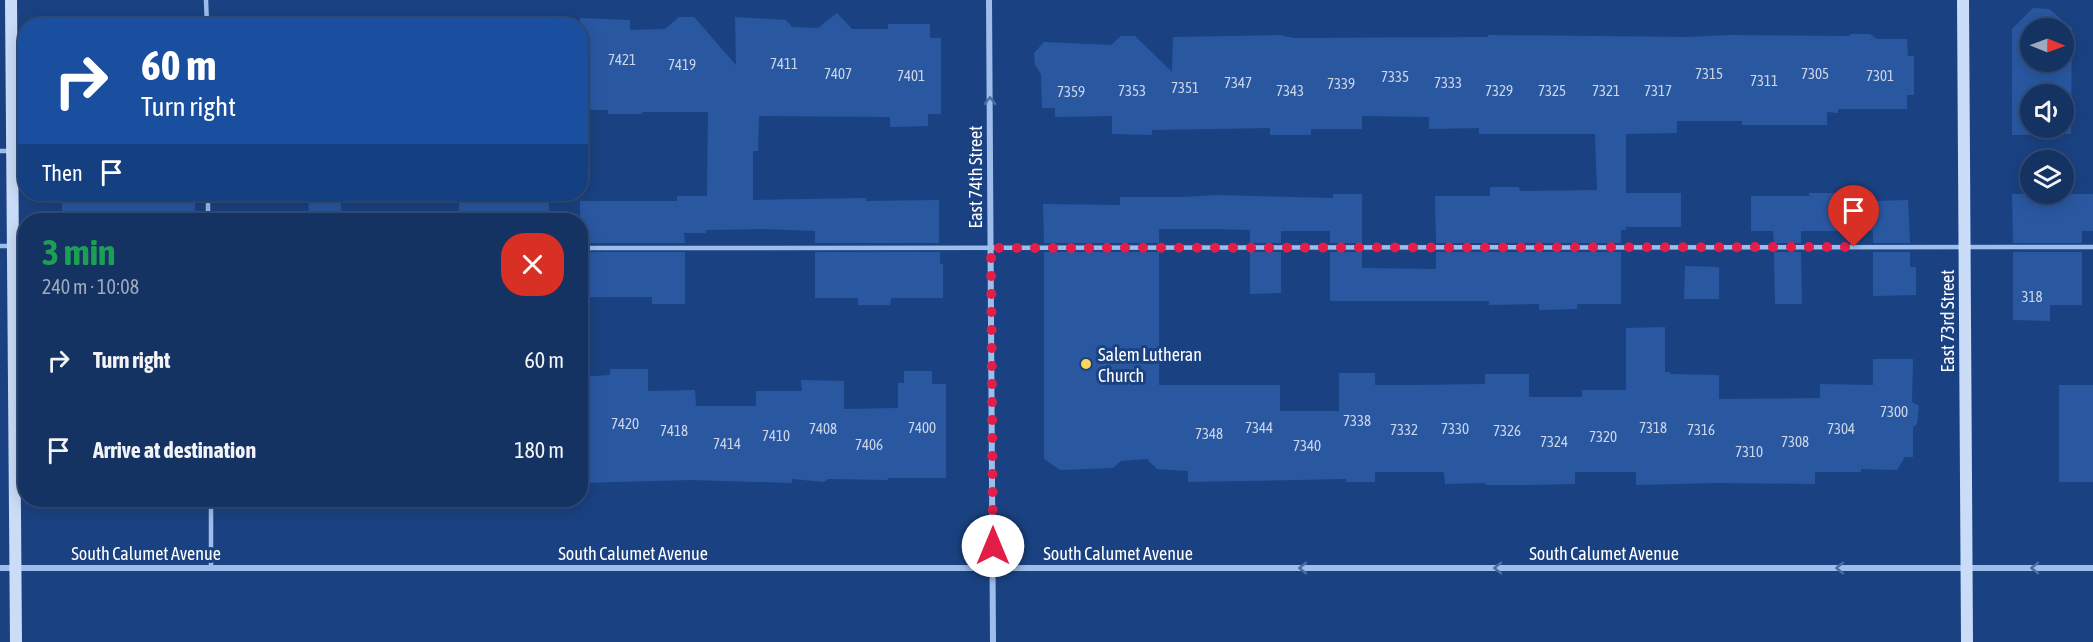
<!DOCTYPE html>
<meta charset="utf-8">
<style>
:root{--surface:#143262;--page:#1d3a68;--text:#f1f3f6;--muted:#9daabe;--line:#334d77}
body{margin:0;font-family:"Asap Condensed",sans-serif;background:var(--page);color:var(--text);height:100vh;display:flex;flex-direction:column;font-size:22px;white-space:nowrap}
*{box-sizing:border-box;margin:0}
p{font-size:20px;color:var(--muted)}
.icon{flex:none;width:33px;height:33px;fill:none;stroke:currentColor;stroke-width:2;stroke-linecap:round;stroke-linejoin:round}
.map{position:relative;flex:1;overflow:hidden}
.side{position:absolute;left:18px;top:213px;width:570px;height:294px;display:flex;flex-direction:column;background:var(--surface);border-radius:24px;box-shadow:0 3px 15px #0003,0 0 0 2px var(--line)}
.side>*{flex:none}
.guide{position:absolute;left:18px;top:18px;width:570px;height:183px;border-radius:24px;box-shadow:0 3px 15px #0003,0 0 0 2px var(--line);background:#1a4fa0;color:#fff;overflow:hidden}
.needle{width:39px;rotate:91deg}
.controls{position:absolute;left:2020px;top:18px;display:grid;gap:12px}
.controls a{display:grid;place-items:center;width:54px;height:54px;border-radius:50%;background:var(--surface);box-shadow:0 3px 15px #0003,0 0 0 2px var(--line);font-size:30px}
.pin{position:absolute;display:grid;place-items:center;width:51px;height:51px;color:#fff;margin:-62px -26px;border-radius:50% 50% 50% 0;rotate:-45deg;box-shadow:0 0 6px #0007}
.pin .icon{rotate:45deg}
.me{position:absolute;width:66px;margin:-33px;rotate:0deg;stroke-linejoin:round;filter:drop-shadow(0 0 4px #0008)}
.turn{display:flex;align-items:center;gap:21px;height:126px;padding:0 24px;font-size:27px}
.turn .icon{width:78px;height:78px;stroke-width:2.5}
.turn b{display:block;font-size:42px;line-height:51px}
.then{display:flex;align-items:center;height:57px;padding:0 24px;background:#0003;gap:12px;font-size:22px}
.round{display:grid;place-items:center;flex:none;width:63px;height:63px;border-radius:24px;background:var(--page)}
.headline{display:flex;align-items:center;justify-content:space-between;height:102px;padding:0 24px}
h1{font-size:36px;font-weight:700;line-height:45px;color:#1e9e55}
ul{padding:0;list-style:none}
li{display:flex;align-items:center;gap:18px;height:90px;padding:0 24px}
li div{flex:1}
li b{display:block;font-size:22px}
li em{font-style:normal}
.map>svg:first-child{display:block}
.building{fill:#2958a1;fill-rule:evenodd}
.lines{fill:none;stroke-linecap:round;stroke-linejoin:round}
.lane{stroke:#9ebdeb;stroke-width:4.5}
.street{stroke:#9ebdeb;stroke-width:6}
.secondary{stroke:#cadcf8;stroke-width:12}
.oneway{stroke:#486da7}
.route{stroke:#e11d48;stroke-width:10;stroke-dasharray:0 18}
.poi-dot{fill:#fdd65a;stroke:#1a4282;stroke-width:2}
.labels{text-anchor:middle;dominant-baseline:central;stroke-width:6;stroke-linejoin:round;paint-order:stroke}
.number-label{font-size:15px;fill:#cad5e8}
.street-label{font-size:18px;fill:#fff;stroke:#1a4282}
.poi-label{font-size:18px;fill:#fff;stroke:#1a4282;text-anchor:start}
</style>
<div class="map">
<svg width="2093" height="642" viewBox="0 0 2093 642">
<rect width="100%" height="100%" fill="#1a4282"/>
<g class="building">
<path d="M2033 8 2049 9 2072 28 2071 134 2012 135V29ZM2031 28H2064V62H2031ZM2031 94H2064V128H2031Z"/>
<polygon points="837,13 852,29 888,29 888,24 930,24 930,38 941,38 941,114 928,114 928,126 890,127 890,117 759,116 758,151 753,151 753,200 866,198 866,201 939,200 939,243 815,243 815,231 766,229 706,230 706,233 684,233 685,243 580,243 580,201 677,201 677,196 707,196 708,112 642,112 642,114 608,114 608,110 580,110 580,18 630,20 630,30 665,29 679,17 694,17 736,65 735,17 786,20 792,27 818,28"/>
<polygon points="1851,34 1870,34 1877,39 1907,39 1908,56 1914,56 1914,95 1907,95 1907,109 1838,109 1838,113 1827,112 1827,125 1742,125 1742,121 1677,121 1677,133 1626,134 1626,193 1681,193 1681,227 1626,227 1626,230 1621,230 1621,243 1436,243 1435,196 1490,196 1490,187 1519,187 1520,191 1597,190 1595,134 1479,134 1479,128 1429,129 1429,117 1362,116 1362,129 1311,129 1311,135 1270,135 1270,128 1152,130 1152,135 1112,134 1112,116 1055,117 1055,108 1042,108 1041,74 1035,65 1034,53 1044,42 1111,45 1121,36 1135,36 1172,72 1173,37 1280,35 1294,38 1488,37 1488,35 1688,37 1730,35 1849,36"/>
<polygon points="1809,193 1841,193 1841,202 1908,200 1910,243 1873,243 1873,231 1801,231 1801,243 1774,243 1773,231 1751,231 1751,196 1809,196"/>
<rect x="62" y="194" width="133" height="26"/>
<polygon points="308,194 341,194 341,220 309,220"/>
<polygon points="459,194 549,195 549,220 459,220"/>
<polygon points="1333,194 1362,194 1362,243 1330,243 1330,231 1281,231 1281,243 1250,243 1250,230 1215,229 1159,229 1159,243 1044,243 1043,204 1120,205 1120,197 1184,197 1215,195 1333,198"/>
<polygon points="2012,194 2093,194 2093,231 2082,231 2082,243 2013,243"/>
<polygon points="580,252 685,252 685,304 652,304 652,297 580,297"/>
<polygon points="815,252 940,252 940,264 943,264 943,298 891,298 890,305 858,305 858,298 815,298"/>
<polygon points="1044,252 1159,252 1159,385 1280,385 1280,411 1339,411 1339,373 1375,373 1375,385 1412,385 1485,384 1485,374 1529,374 1529,397 1582,397 1582,390 1626,390 1626,328 1665,327 1665,372 1670,372 1670,374 1719,375 1719,399 1820,398 1820,384 1873,385 1873,359 1913,359 1912,402 1919,406 1917,424 1913,427 1913,457 1905,457 1897,470 1861,469 1861,472 1815,472 1815,484 1718,483 1636,485 1636,472 1575,472 1575,484 1529,485 1485,485 1485,483 1445,484 1444,472 1375,472 1375,482 1346,482 1346,479 1188,482 1188,471 1157,469 1147,459 1121,461 1113,468 1060,470 1044,459"/>
<polygon points="1250,252 1281,252 1281,293 1250,294"/>
<polygon points="1330,252 1362,252 1362,268 1436,269 1436,252 1621,252 1621,304 1577,304 1577,309 1539,310 1539,304 1489,305 1489,301 1330,301"/>
<polygon points="1774,252 1801,252 1802,304 1775,304"/>
<polygon points="1873,252 1910,252 1910,267 1916,267 1916,295 1873,296"/>
<polygon points="2013,252 2082,252 2082,305 2050,305 2050,321 2013,320"/>
<polygon points="1685,266 1719,267 1719,299 1684,299"/>
<polygon points="610,369 648,369 648,391 695,390 696,406 756,406 756,391 802,391 801,380 844,381 844,409 898,408 898,383 904,383 904,371 932,371 932,384 946,384 946,478 888,478 888,480 828,479 824,482 792,479 792,483 692,480 580,483 580,377 610,375"/>
<rect x="2059" y="385" width="34" height="97"/>
</g>
<g class="lines">
<g class="lane">
<polyline points="206,0 207,26"/>
<polyline points="0,151 10,151"/>
<polyline points="208,194 208,220"/>
<polyline points="0,246 12,246"/>
<polyline points="580,248 2093,247"/>
<polyline points="211,500 211,568"/>
</g>
<g class="street">
<polyline points="989,0 993,642"/>
<polyline points="0,568 2093,568"/>
</g>
<g class="secondary">
<polyline points="11,0 16,642"/>
<polyline points="1963,0 1967,642"/>
</g>
</g>
<defs><path id="oneway-chevron" d="M-2-3.5L2.5 0L-2 3.5" fill="none" stroke-width="1.6" stroke-linecap="round" stroke-linejoin="round" transform="scale(1.5)"/></defs>
<g class="oneway">
<use href="#oneway-chevron" transform="translate(990 101) rotate(-90)"/>
<use href="#oneway-chevron" transform="translate(1303 568) rotate(180)"/>
<use href="#oneway-chevron" transform="translate(1498 568) rotate(180)"/>
<use href="#oneway-chevron" transform="translate(1840 568) rotate(180)"/>
<use href="#oneway-chevron" transform="translate(2035 568) rotate(180)"/>
</g>
<g class="lines">
<polyline class="route" points="993,546 991,248 1854,247"/>
</g>
<circle class="poi-dot" cx="1086" cy="364" r="6"/>
<g class="labels">
<g class="number-label">
<text x="622" y="59">7421</text>
<text x="784" y="63">7411</text>
<text x="682" y="64">7419</text>
<text x="838" y="73">7407</text>
<text x="1709" y="73">7315</text>
<text x="1815" y="73">7305</text>
<text x="911" y="75">7401</text>
<text x="1880" y="75">7301</text>
<text x="1395" y="76">7335</text>
<text x="1764" y="80">7311</text>
<text x="1238" y="82">7347</text>
<text x="1448" y="82">7333</text>
<text x="1341" y="83">7339</text>
<text x="1185" y="87">7351</text>
<text x="1132" y="90">7353</text>
<text x="1290" y="90">7343</text>
<text x="1499" y="90">7329</text>
<text x="1552" y="90">7325</text>
<text x="1606" y="90">7321</text>
<text x="1658" y="90">7317</text>
<text x="1071" y="91">7359</text>
<text x="2032" y="296">318</text>
<text x="1894" y="411">7300</text>
<text x="1357" y="420">7338</text>
<text x="625" y="423">7420</text>
<text x="922" y="427">7400</text>
<text x="1259" y="427">7344</text>
<text x="1653" y="427">7318</text>
<text x="823" y="428">7408</text>
<text x="1455" y="428">7330</text>
<text x="1841" y="428">7304</text>
<text x="1404" y="429">7332</text>
<text x="1701" y="429">7316</text>
<text x="674" y="430">7418</text>
<text x="1507" y="430">7326</text>
<text x="1209" y="433">7348</text>
<text x="776" y="435">7410</text>
<text x="1603" y="436">7320</text>
<text x="1554" y="441">7324</text>
<text x="1795" y="441">7308</text>
<text x="727" y="443">7414</text>
<text x="869" y="444">7406</text>
<text x="1307" y="445">7340</text>
<text x="1749" y="451">7310</text>
</g>
<g class="street-label">
<text transform="translate(975 177) rotate(-90)">East 74th Street</text>
<text transform="translate(1947 321) rotate(-90)">East 73rd Street</text>
<text x="146" y="553">South Calumet Avenue</text>
<text x="633" y="553">South Calumet Avenue</text>
<text x="1118" y="553">South Calumet Avenue</text>
<text x="1604" y="553">South Calumet Avenue</text>
</g>
<g class="poi-label">
<text x="1098" y="354">Salem Lutheran<tspan x="1098" dy="21">Church</tspan></text>
</g>
</g>
</svg>
<div class="controls">
<a><svg class="needle" viewBox="-14 -14 28 28"><path d="M0-13l5 13h-10z" fill="#e53935"/><path d="M0 13l5-13h-10z" fill="#9daabe"/></svg></a>
<a><svg class="icon" aria-label="sound" viewBox="0 0 24 24"><path d="M4 9h4l5-4v14l-5-4H4zM17 9q2 3 0 6"/></svg></a>
<a><svg class="icon" aria-label="layers" viewBox="0 0 24 24"><path d="M12 4l9 5-9 5-9-5zM3 14l9 5 9-5"/></svg></a>
</div>
<div class="pin" style="left:1854px;top:247px;background:#d93025"><svg class="icon" aria-label="arrive" viewBox="0 0 24 24"><path d="M6 21V4h12l-3 4 3 4H6"/></svg></div>
<svg class="me" style="left:993px;top:546px" viewBox="-20 -20 40 40"><circle r="19" fill="#fff"/><path d="M0-13L10 11 0 6-10 11z" fill="#e11d48"/></svg>
<div class="guide">
<div class="turn"><svg class="icon" aria-label="right" viewBox="0 0 24 24"><path d="M7 20v-9h11M14 6l5 5-5 5"/></svg><div><b>60 m</b>Turn right</div></div>
<div class="then">Then<svg class="icon" aria-label="arrive" viewBox="0 0 24 24"><path d="M6 21V4h12l-3 4 3 4H6"/></svg></div>
</div>
<section class="side">
<div class="headline"><div><h1>3 min</h1><p>240 m · 10:08</p></div><a class="round" style="background:#d93025;color:#fff"><svg class="icon" aria-label="close" viewBox="0 0 24 24"><path d="M6 6l12 12M18 6L6 18"/></svg></a></div>
<ul>
<li><svg class="icon" aria-label="right" viewBox="0 0 24 24"><path d="M7 20v-9h11M14 6l5 5-5 5"/></svg><div><b>Turn right</b></div><em>60 m</em></li>
<li><svg class="icon" aria-label="arrive" viewBox="0 0 24 24"><path d="M6 21V4h12l-3 4 3 4H6"/></svg><div><b>Arrive at destination</b></div><em>180 m</em></li>
</ul>
</section>
</div>
